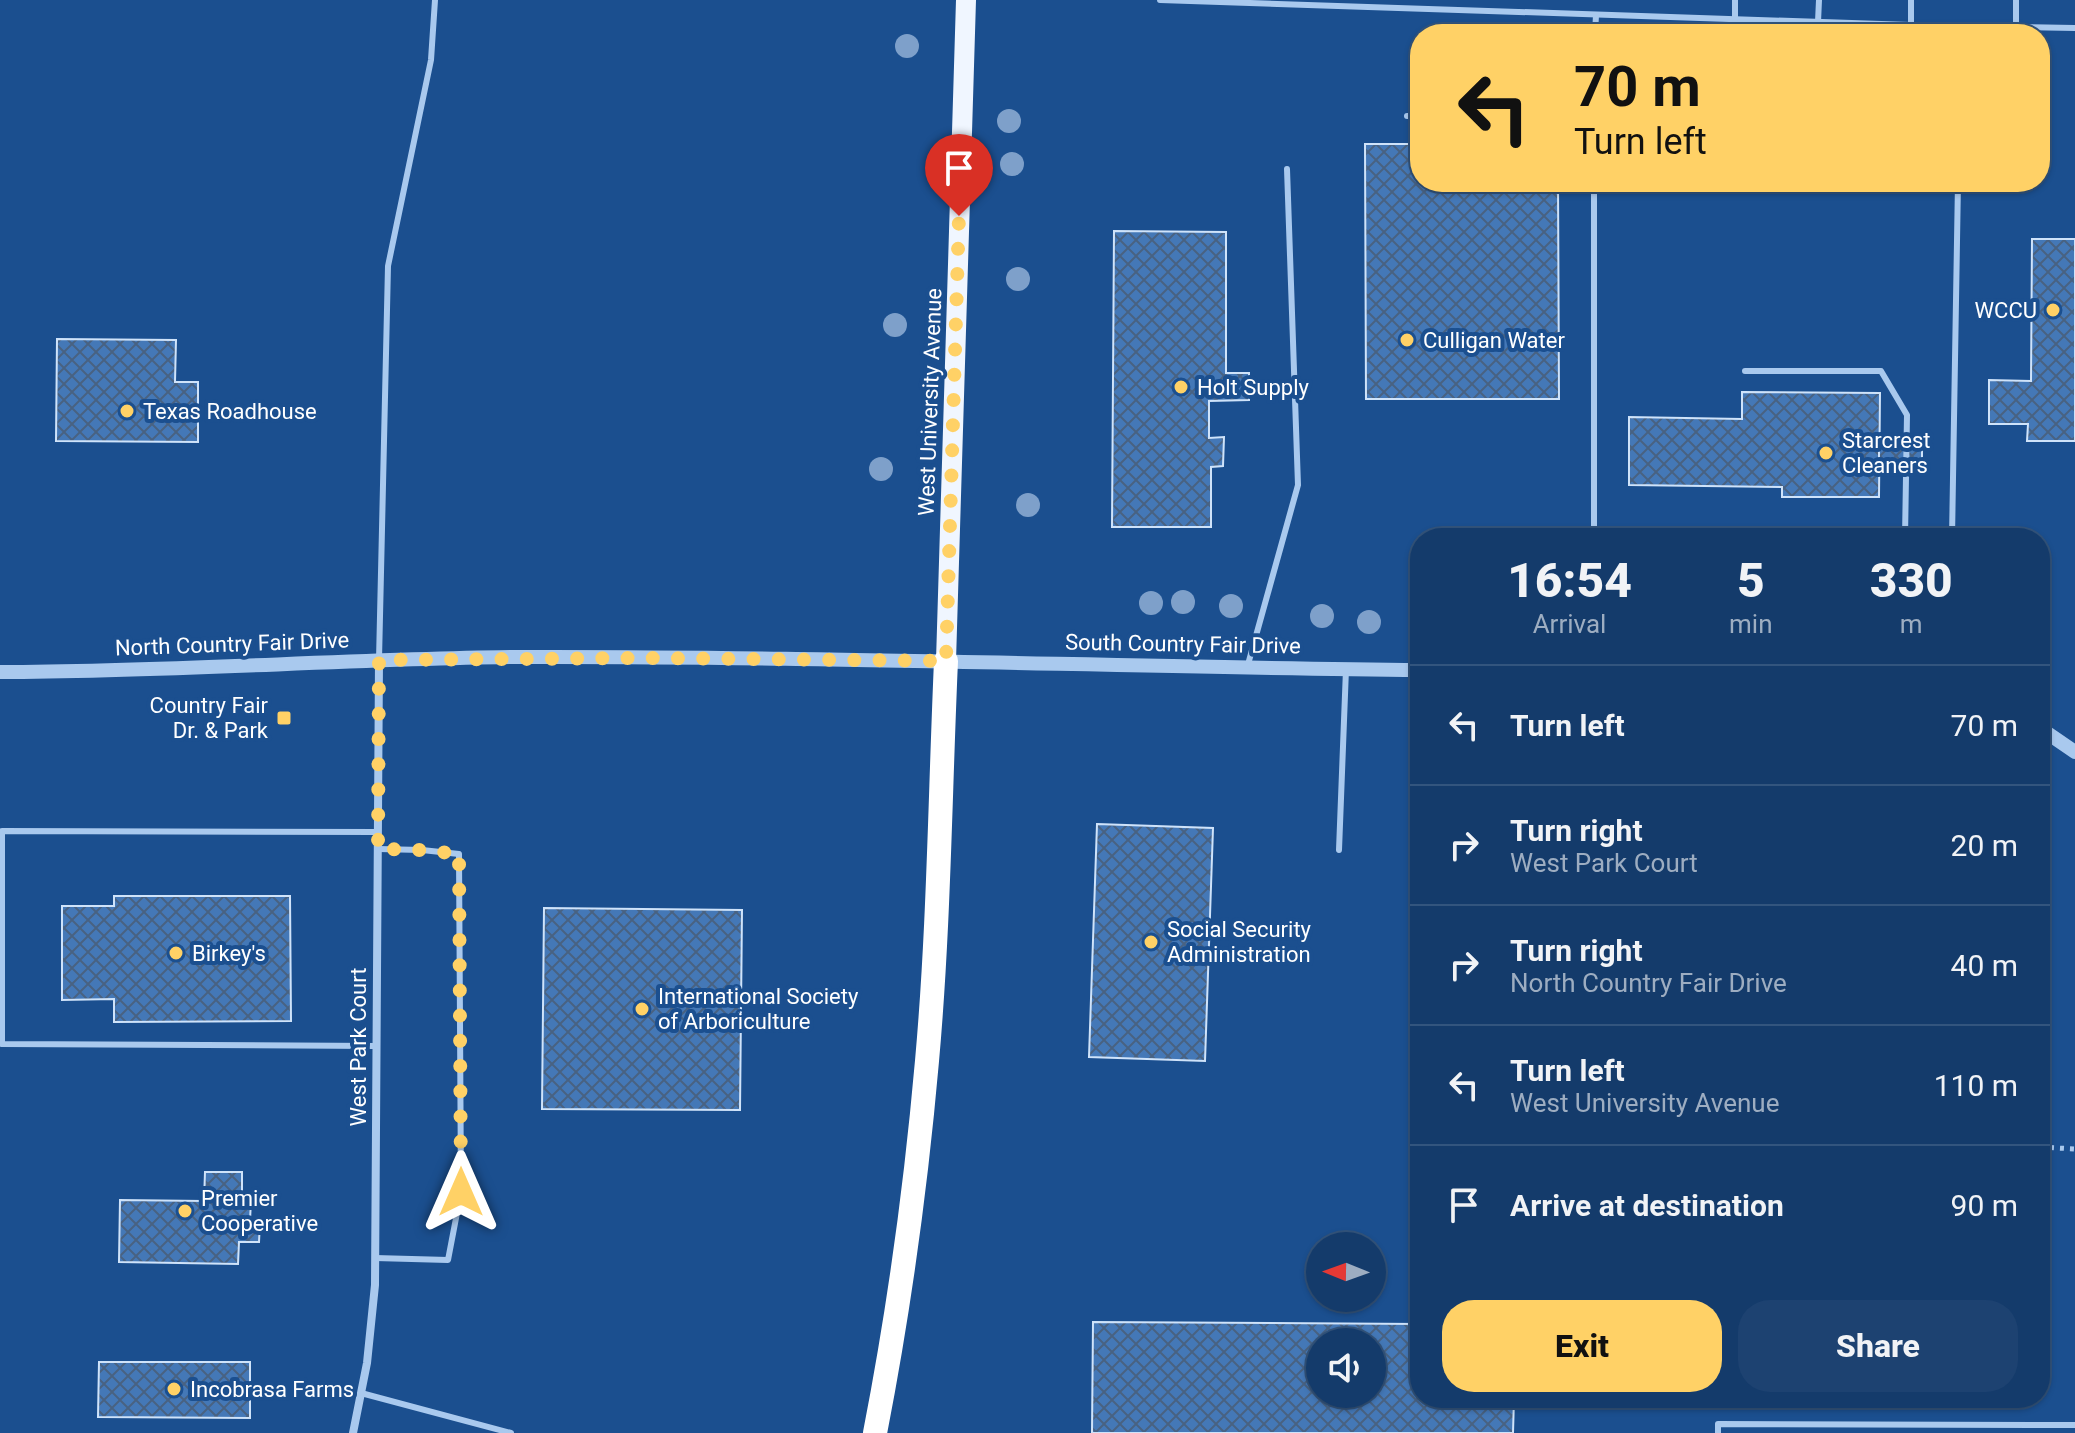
<!DOCTYPE html>
<style>
:root{--surface:#143b6b;--page:#1d4271;--text:#f1f3f6;--muted:#9dadc1;--line:#33557e;--accent:#ffd166}
body{margin:0;font-family:Roboto,sans-serif;background:var(--page);color:var(--text);height:100vh;display:flex;flex-direction:column;font-size:30px;white-space:nowrap}
*{box-sizing:border-box;margin:0}
p{font-size:26px;color:var(--muted)}
.icon{flex:none;width:44px;height:44px;fill:none;stroke:currentColor;stroke-width:2;stroke-linecap:round;stroke-linejoin:round}
.map{position:relative;flex:1;overflow:hidden}
.panel{position:absolute;left:1410px;top:528px;width:640px;height:880px;display:flex;flex-direction:column;background:var(--surface);border-radius:32px;box-shadow:0 2px 6px #0004,0 0 0 2px var(--line)}
.panel>*{flex:none}
.top-card{position:absolute;left:1410px;top:24px;width:640px;height:168px;border-radius:32px;box-shadow:0 2px 6px #0004,0 0 0 2px var(--line);background:#ffd166;color:#111;overflow:hidden}
.needle{width:52px;rotate:271deg}
.controls{position:absolute;left:1306px;top:1232px;display:grid;gap:16px}
.controls a{display:grid;place-items:center;width:80px;height:80px;border-radius:50%;background:var(--surface);box-shadow:0 2px 6px #0004,0 0 0 2px var(--line);font-size:40px}
.pin{position:absolute;display:grid;place-items:center;width:68px;height:68px;color:#fff;margin:-82px -34px;border-radius:50% 50% 50% 0;rotate:-45deg;box-shadow:0 0 8px #0007}
.pin .icon{rotate:45deg}
.me{position:absolute;width:88px;margin:-44px;rotate:0deg;stroke-linejoin:round;filter:drop-shadow(0 0 6px #0008)}
.turn{display:flex;align-items:center;gap:28px;height:168px;padding:0 32px;font-size:36px}
.turn .icon{width:104px;height:104px;stroke-width:2.5}
.turn b{display:block;font-size:56px;line-height:68px}
.eta{display:flex;justify-content:space-evenly;align-items:center;height:136px;text-align:center}
.eta b{font-size:48px;font-weight:800;line-height:56px}
.primary-button{display:flex;gap:16px;margin-top:auto;padding:16px 32px}
.primary-button a{flex:1;height:92px;border-radius:32px;background:var(--accent);color:#111;font-size:32px;font-weight:800;line-height:92px;text-align:center}
.primary-button a+a{background:var(--page);color:var(--text)}
ul{padding:0;list-style:none}
li{display:flex;align-items:center;gap:24px;height:120px;padding:0 32px;border-top:2px solid var(--line)}
li div{flex:1}
li b{display:block;font-size:30px}
li em{font-style:normal}
.map>svg:first-child{display:block}
.building{fill:url(#building-cross-hatch);stroke:#cfe3fa;stroke-width:2;fill-rule:evenodd}
.lines{fill:none;stroke-linecap:round;stroke-linejoin:round}
.path{stroke:#a9c9ee;stroke-width:5;stroke-dasharray:4 6;stroke-linecap:butt}
.service{stroke:#a9c9ee;stroke-width:6}
.minor{stroke:#a9c9ee;stroke-width:8}
.tertiary{stroke:#a9c9ee;stroke-width:14}
.primary{stroke:#f0f6ff;stroke-width:20}
.motorway{stroke:#fff;stroke-width:24}
.tree{fill:#7ea0ca}
.route{stroke:#ffd166;stroke-width:14;stroke-dasharray:0 25.2}
.poi-dot{fill:#ffd166;stroke:#1b4f8f;stroke-width:3}
.labels{text-anchor:middle;dominant-baseline:central;stroke-width:8;stroke-linejoin:round;paint-order:stroke}
.poi-label{font-size:22px;fill:#fff;stroke:#1b4f8f;text-anchor:start}
.street-label{font-size:22px;fill:#fff;stroke:#1b4f8f}
</style>
<div class="map">
<svg width="2075" height="1433" viewBox="0 0 2075 1433">
<defs>
<pattern id="building-cross-hatch" width="8" height="8" patternUnits="userSpaceOnUse" patternTransform="scale(2)"><rect width="8" height="8" fill="#4478b7"/><path d="M0 0l8 8M0 8l8-8" fill="none" stroke="#486282"/></pattern>
</defs>
<rect width="100%" height="100%" fill="#1b4f8f"/>
<g class="building">
<polygon points="1365,144 1420,144 1420,182 1558,182 1559,399 1366,399"/>
<polygon points="1114,231 1226,232 1226,373 1249,373 1249,400 1209,401 1209,438 1224,437 1223,466 1211,467 1211,527 1112,527"/>
<polygon points="2032,239 2075,239 2075,441 2027,441 2028,424 1989,424 1989,380 2031,381"/>
<polygon points="57,339 176,340 175,382 198,382 198,442 56,441"/>
<polygon points="1742,392 1880,393 1879,497 1782,497 1782,487 1629,485 1629,417 1742,419"/>
<polygon points="1879,439 1922,439 1922,472 1879,473"/>
<polygon points="1097,824 1213,828 1205,1061 1089,1057"/>
<polygon points="114,896 290,896 291,1021 114,1022 114,999 62,1000 62,906 114,906"/>
<polygon points="544,908 742,910 740,1110 542,1109"/>
<polygon points="205,1172 242,1172 242,1200 251,1200 250,1221 260,1221 259,1242 239,1242 238,1264 119,1262 120,1200 204,1201"/>
<path d="M1093 1322 1420 1324V1398H1514L1513 1433H1092ZM1320 1342H1372V1394H1320Z"/>
<polygon points="99,1362 250,1362 250,1418 98,1417"/>
</g>
<g class="lines">
<polyline class="path" points="2040,1147 2075,1149"/>
<g class="service">
<polyline points="1160,0 1911,25 2075,28"/>
<polyline points="1911,0 1911,25"/>
<polyline points="1735,19 1735,0"/>
<polyline points="1818,22 1819,0"/>
<polyline points="2016,28 2016,0"/>
<polyline points="1595,34 1596,15"/>
<polyline points="1407,116 1420,116"/>
<polyline points="1745,371 1881,371 1907,415 1905,538"/>
<polyline points="1594,538 1594,182"/>
<polyline points="1952,538 1958,182"/>
<polyline points="379,660 388,266 431,60 435,0"/>
<polyline points="1247,668 1298,485 1287,169"/>
<polyline points="1339,850 1346,669"/>
<polyline points="376,1046 2,1044 2,831 378,832"/>
<polyline points="375,1258 448,1260 461,1192 459,854 422,850 378,849"/>
<polyline points="361,1393 511,1433"/>
<polyline points="1718,1433 1718,1424 2075,1425"/>
</g>
<polyline class="minor" points="353,1433 367,1363 375,1285 379,660"/>
<g class="tertiary">
<path d="M0 672C171 672 342 659 514 657 816 656 1118 667 1420 670"/>
<polyline points="2040,728 2075,752"/>
</g>
<polyline class="primary" points="946,661 966,0"/>
<path class="motorway" d="M875 1433C899 1310 916 1186 927 1061 939 928 940 794 946 661"/>
</g>
<g class="tree">
<circle cx="907" cy="46" r="12"/>
<circle cx="1009" cy="121" r="12"/>
<circle cx="1012" cy="164" r="12"/>
<circle cx="1018" cy="279" r="12"/>
<circle cx="895" cy="325" r="12"/>
<circle cx="881" cy="469" r="12"/>
<circle cx="1028" cy="505" r="12"/>
<circle cx="1183" cy="602" r="12"/>
<circle cx="1151" cy="603" r="12"/>
<circle cx="1231" cy="606" r="12"/>
<circle cx="1322" cy="616" r="12"/>
<circle cx="1369" cy="622" r="12"/>
</g>
<g class="lines">
<polyline class="route" points="461,1192 459,854 422,850 378,849 379,660 644,658 946,661 959,216"/>
</g>
<g class="poi-dot">
<circle cx="2053" cy="310" r="8"/>
<circle cx="1407" cy="340" r="8"/>
<circle cx="1181" cy="387" r="8"/>
<circle cx="127" cy="411" r="8"/>
<circle cx="1826" cy="453" r="8"/>
<rect x="276" y="710" width="16" height="16" rx="4"/>
<circle cx="1151" cy="942" r="8"/>
<circle cx="176" cy="953" r="8"/>
<circle cx="642" cy="1009" r="8"/>
<circle cx="185" cy="1211" r="8"/>
<circle cx="174" cy="1389" r="8"/>
</g>
<g class="labels">
<g class="poi-label">
<text x="2037" y="310" text-anchor="end">WCCU</text>
<text x="1423" y="340">Culligan Water</text>
<text x="1197" y="387">Holt Supply</text>
<text x="143" y="411">Texas Roadhouse</text>
<text x="1842" y="440">Starcrest<tspan x="1842" dy="25">Cleaners</tspan></text>
<text x="268" y="705" text-anchor="end">Country Fair<tspan x="268" dy="25">Dr. &amp; Park</tspan></text>
<text x="1167" y="929">Social Security<tspan x="1167" dy="25">Administration</tspan></text>
<text x="192" y="953">Birkey's</text>
<text x="658" y="996">International Society<tspan x="658" dy="25">of Arboriculture</tspan></text>
<text x="201" y="1198">Premier<tspan x="201" dy="25">Cooperative</tspan></text>
<text x="190" y="1389">Incobrasa Farms</text>
</g>
<g class="street-label">
<text transform="translate(930 402) rotate(-88)">West University Avenue</text>
<text transform="translate(232 644) rotate(-2)">North Country Fair Drive</text>
<text transform="translate(1183 644) rotate(1)">South Country Fair Drive</text>
<text transform="translate(358 1047) rotate(-90)">West Park Court</text>
</g>
</g>
</svg>
<div class="controls">
<a><svg class="needle" viewBox="-14 -14 28 28"><path d="M0-13l5 13h-10z" fill="#e53935"/><path d="M0 13l5-13h-10z" fill="#9dadc1"/></svg></a>
<a><svg class="icon" aria-label="sound" viewBox="0 0 24 24"><path d="M4 9h4l5-4v14l-5-4H4zM17 9q2 3 0 6"/></svg></a>
</div>
<div class="pin" style="left:959px;top:216px;background:#d93025"><svg class="icon" aria-label="arrive" viewBox="0 0 24 24"><path d="M6 21V4h12l-3 4 3 4H6"/></svg></div>
<svg class="me" style="left:461px;top:1192px" viewBox="-20 -20 40 40"><path d="M0-17L14 15 0 8-14 15z" fill="#ffd166" stroke="#fff" stroke-width="4"/></svg>
<div class="top-card">
<div class="turn"><svg class="icon" aria-label="left" viewBox="0 0 24 24"><path d="M17 20v-9H6M10 6l-5 5 5 5"/></svg><div><b>70 m</b>Turn left</div></div>
</div>
<section class="panel">
<div class="eta">
<div><b>16:54</b><p>Arrival</p></div>
<div><b>5</b><p>min</p></div>
<div><b>330</b><p>m</p></div>
</div>
<ul>
<li><svg class="icon" aria-label="left" viewBox="0 0 24 24"><path d="M17 20v-9H6M10 6l-5 5 5 5"/></svg><div><b>Turn left</b></div><em>70 m</em></li>
<li><svg class="icon" aria-label="right" viewBox="0 0 24 24"><path d="M7 20v-9h11M14 6l5 5-5 5"/></svg><div><b>Turn right</b><p>West Park Court</p></div><em>20 m</em></li>
<li><svg class="icon" aria-label="right" viewBox="0 0 24 24"><path d="M7 20v-9h11M14 6l5 5-5 5"/></svg><div><b>Turn right</b><p>North Country Fair Drive</p></div><em>40 m</em></li>
<li><svg class="icon" aria-label="left" viewBox="0 0 24 24"><path d="M17 20v-9H6M10 6l-5 5 5 5"/></svg><div><b>Turn left</b><p>West University Avenue</p></div><em>110 m</em></li>
<li><svg class="icon" aria-label="arrive" viewBox="0 0 24 24"><path d="M6 21V4h12l-3 4 3 4H6"/></svg><div><b>Arrive at destination</b></div><em>90 m</em></li>
</ul>
<div class="primary-button"><a>Exit</a><a>Share</a></div>
</section>
</div>
